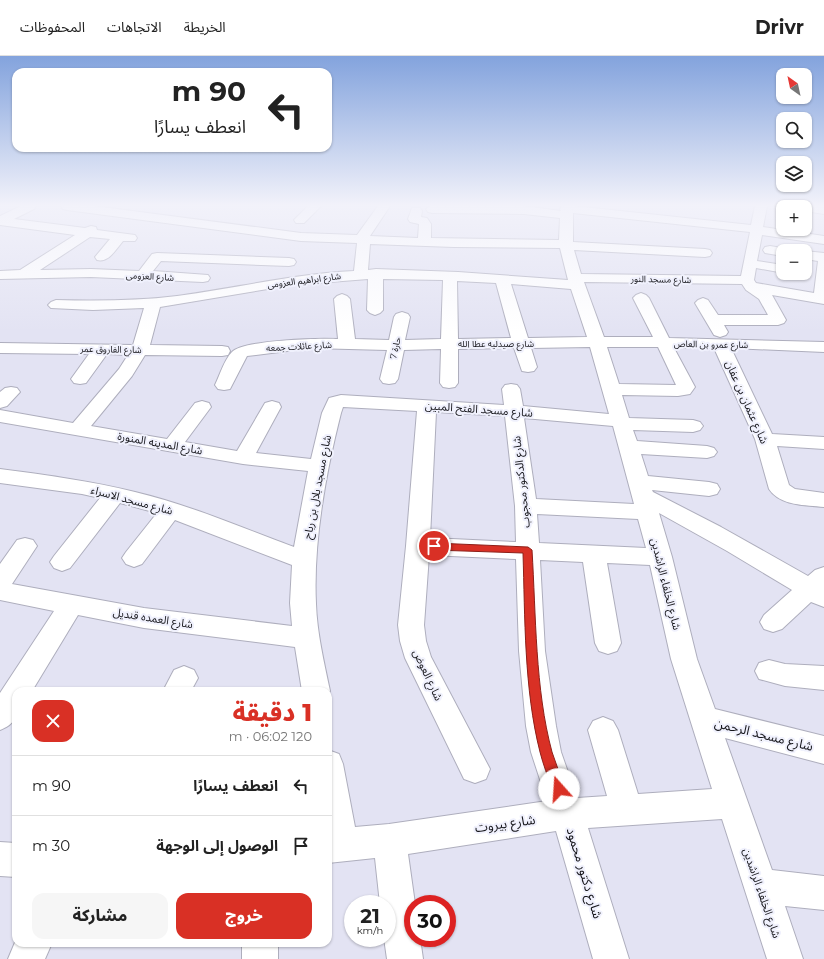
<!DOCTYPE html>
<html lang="ar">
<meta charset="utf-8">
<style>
:root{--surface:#fff;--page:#f6f6f6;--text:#222;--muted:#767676;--line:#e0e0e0;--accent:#d93025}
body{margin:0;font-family:Montserrat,"Noto Sans Arabic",sans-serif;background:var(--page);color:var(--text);direction:rtl;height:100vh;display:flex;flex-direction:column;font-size:15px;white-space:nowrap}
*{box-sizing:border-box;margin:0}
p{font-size:13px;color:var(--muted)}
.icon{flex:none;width:22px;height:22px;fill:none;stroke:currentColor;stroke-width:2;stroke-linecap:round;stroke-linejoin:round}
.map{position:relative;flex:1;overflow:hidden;direction:ltr}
.details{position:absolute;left:12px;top:631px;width:320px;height:260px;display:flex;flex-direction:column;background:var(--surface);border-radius:12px;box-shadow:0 1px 3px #0004;direction:rtl}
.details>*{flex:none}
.hud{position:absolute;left:12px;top:12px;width:320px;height:84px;border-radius:12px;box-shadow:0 1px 3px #0004;direction:rtl;background:#fff;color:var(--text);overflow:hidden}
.needle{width:26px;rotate:327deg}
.buttons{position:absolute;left:776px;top:12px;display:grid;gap:8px}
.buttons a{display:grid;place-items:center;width:36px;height:36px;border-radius:8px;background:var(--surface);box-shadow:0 1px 3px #0004;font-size:20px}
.speed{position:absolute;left:344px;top:839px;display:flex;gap:8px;font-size:20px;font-weight:700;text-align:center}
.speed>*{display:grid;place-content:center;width:52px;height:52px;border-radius:50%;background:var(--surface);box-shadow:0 1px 3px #0004;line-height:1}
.speed small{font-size:10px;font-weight:400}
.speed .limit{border:6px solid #d22;background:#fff;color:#111}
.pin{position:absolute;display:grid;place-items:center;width:34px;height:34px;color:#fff;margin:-17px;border:2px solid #fff;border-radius:50%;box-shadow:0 1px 4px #0007}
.me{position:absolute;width:44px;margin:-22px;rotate:341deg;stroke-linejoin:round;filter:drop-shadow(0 0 3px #0008)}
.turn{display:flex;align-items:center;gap:14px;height:84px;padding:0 20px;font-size:18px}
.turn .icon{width:52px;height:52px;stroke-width:2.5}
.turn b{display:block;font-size:28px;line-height:34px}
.round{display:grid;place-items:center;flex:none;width:42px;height:42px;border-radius:12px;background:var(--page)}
.headline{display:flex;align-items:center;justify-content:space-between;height:68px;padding:0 20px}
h1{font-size:24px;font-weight:800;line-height:30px;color:var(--accent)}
.action{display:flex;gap:8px;margin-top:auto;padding:8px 20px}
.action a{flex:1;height:46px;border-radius:12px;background:var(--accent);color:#fff;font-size:16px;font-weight:800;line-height:46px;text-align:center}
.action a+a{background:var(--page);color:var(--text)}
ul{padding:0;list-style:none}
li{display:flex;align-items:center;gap:12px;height:60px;padding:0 20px;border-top:1px solid var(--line)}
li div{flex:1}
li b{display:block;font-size:15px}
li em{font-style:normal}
header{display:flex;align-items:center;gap:24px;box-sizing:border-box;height:56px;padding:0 20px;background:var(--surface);border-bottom:1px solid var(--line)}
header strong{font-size:19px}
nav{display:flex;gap:22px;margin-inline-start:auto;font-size:14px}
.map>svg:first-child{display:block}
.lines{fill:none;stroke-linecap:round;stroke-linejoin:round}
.minor-casing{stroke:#aeaebd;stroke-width:2}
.minor{fill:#fff;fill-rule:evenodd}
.route{fill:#d93025;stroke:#8d1f18}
.labels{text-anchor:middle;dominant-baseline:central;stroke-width:4;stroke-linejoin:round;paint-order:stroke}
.far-street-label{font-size:9px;fill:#16161b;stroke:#f0f1fd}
.street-label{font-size:11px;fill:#16161b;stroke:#f0f1fd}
.near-street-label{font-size:13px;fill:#16161b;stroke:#f0f1fd}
</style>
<header>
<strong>Drivr</strong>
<nav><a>الخريطة</a><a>الاتجاهات</a><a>المحفوظات</a></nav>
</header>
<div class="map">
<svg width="824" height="903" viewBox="0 0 824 903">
<rect width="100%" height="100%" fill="#e3e3f3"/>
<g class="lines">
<g class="minor-casing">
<g id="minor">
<path d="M21 150H36L34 153 14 163 85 172 91 170 96 171 97 174 135 179 137 182 135 185H123C116 193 109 207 97 204L95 201 110 183 90 181 40 214 91 213 139 215 152 198 157 197 289 202 294 203 296 206 294 209 289 210 161 205 153 215 208 219 210 222 208 225 203 226 91 221 0 223V215L20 214 75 179 0 169V160Z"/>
<path d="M61 150H94L301 177 357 179 378 150H390L370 180 418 182 419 168 410 166 408 163 412 152H420L422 155 421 161 427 162 431 168V182L559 184 560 162 524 158 432 157 428 156 426 153 430 150H524L561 155 560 153 562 150H574L751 169 755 150H767L763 171 824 180V188L762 179 757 205 783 209 784 217 756 212 754 224 756 227 814 237 818 205 805 203V195L824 197V248L772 239 786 264 784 267 778 269H724L728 276 726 279 720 281 714 279 695 247 698 244 703 242 708 244 718 259H768L759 243 746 234 742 228 584 226 604 281H653L633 242 636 239 641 237 646 239 649 242 669 282 824 286V296L731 292 772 378 824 381V393L777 390 789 429 795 433 824 437V451C806 449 780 450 769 433L755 383 714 292H674L695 331 690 338 678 340 622 339 629 362 693 364 700 366 703 370 700 374 693 376 633 374 637 385 707 390 714 392 717 396 714 400 707 402 641 398 648 420 709 426 717 428 720 433 717 438 709 440 652 434 653 436 721 471 808 520 815 514 824 511V551L811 546 782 573 773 576 764 573 760 566 764 559 792 534 727 495 659 457 672 501 697 603 715 653 824 680V708L725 682 772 814 824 820V854L785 850 803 903H767L722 763 588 772 629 903H593L556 775 408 798 415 848H413V882H420L423 903H387L384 882H387V848H380L375 802 328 807V694L339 698 343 708 355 771 389 768 547 745 531 696 526 670 519 595 516 503 429 499 424 569 426 585 431 601 490 713 486 723 475 727 464 723 405 602 400 585 398 569 406 490 417 355 343 351 341 357C326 416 313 486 316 548 317 577 324 606 330 635L328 639V635H302L295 591 144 572 78 559 32 635H16C16 654 21 666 0 674V637L54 555 0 544V508L17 484 25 482 33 484 37 490 12 528 144 552 292 570 290 547 292 509 175 464 142 508 134 511 126 508 122 502 126 496 157 457 120 447 70 512 62 515 54 512 50 506 54 500 100 442 82 438 0 427V413C46 419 91 425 135 436 190 449 242 472 294 491L308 415 243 408 0 366V354L73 367 119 313 128 299 107 298 86 327 80 328 74 327 71 323 89 298 0 297V287L133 289 144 252 93 254 51 252 48 249 51 246 56 244C96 245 137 245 177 240 236 232 294 218 354 215L357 187 301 185 67 154 63 153ZM573 157 750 176 741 220 581 218 574 194 705 201 710 200 712 197 710 194 705 193 573 186ZM370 188 454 191 560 192 568 224 458 216 376 213 368 214ZM368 223 367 254 370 257 375 259 380 257 383 254V223L443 224 441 283 405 284 410 261 408 258 402 256 396 258 394 261 389 284 355 283 350 243 347 240 342 238 337 240 334 243 338 283C320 282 243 284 232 296 224 304 220 319 215 329L218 333 224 334 230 333 247 300 311 292 387 294 380 323 383 327 389 328 395 327 398 323 404 294 441 293 440 327 443 331 449 332 455 331 458 327V293L514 292 522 315 528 316 534 315 537 311 531 292 590 291 609 358 523 350 520 333 517 329 511 328 505 329 502 333 504 349 341 339 329 342 322 357 311 403 256 397 281 351 279 347 272 345 265 347 237 395 185 386 211 351 209 347 202 345 195 347 167 383 91 370 132 320 145 299 222 300 228 299 230 295 228 291 222 290 150 289 160 251 292 229ZM457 225 496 227 511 282 458 283ZM511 228 571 233 587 281 528 282ZM607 291H658L676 329 619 328ZM436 356 505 360 515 450 516 486 430 482ZM524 362 613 370 634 448 536 443ZM537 458 638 463 646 492 539 487ZM540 504 583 506 595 587 599 595 608 598 617 595 621 587 607 507 650 509 671 603 712 733 638 738 618 674 613 665 603 661 593 665 588 674 607 740 577 742 561 696 556 670 545 595Z"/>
<polygon points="308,150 321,150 304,167 296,167 294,164"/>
<polygon points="800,150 824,150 824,158 805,155 805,151 799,151"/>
<polygon points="770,190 788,193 789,195 783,195 783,200 765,197 763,194 765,191"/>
<polygon points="11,331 17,332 20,336 7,350 0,352 0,336 5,332"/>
<polygon points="769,604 785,608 824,610 824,634 785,630 759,623 755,615 759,607"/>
<polygon points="184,610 194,614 198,622 191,635 163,635 174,614"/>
<polygon points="0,786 16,787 16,821 0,820"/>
<polygon points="16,884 16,887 52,887 45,903 8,903"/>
<rect x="242" y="887" width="36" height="16"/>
</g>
</g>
<use href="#minor" class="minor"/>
</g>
<linearGradient id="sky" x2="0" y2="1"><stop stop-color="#83a3dd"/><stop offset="0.54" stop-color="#f2f2fa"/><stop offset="1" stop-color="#f2f2fa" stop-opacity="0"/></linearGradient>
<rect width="824" height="276" fill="url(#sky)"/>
<path class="route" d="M434 487 528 491 532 494C536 559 535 633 552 696 556 708 561 721 565 733L563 738 559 739 554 738 552 733C548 721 543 708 540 696 524 633 525 561 523 497L434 494 429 490Z"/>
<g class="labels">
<g class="far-street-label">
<text transform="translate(150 220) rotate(3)">شارع العزومى</text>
<text transform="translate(661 223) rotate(1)">شارع مسجد النور</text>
<text transform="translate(304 224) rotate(-7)">شارع ابراهيم العزومى</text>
<text x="496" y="287">شارع صيدليه عطا الله</text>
<text transform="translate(711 288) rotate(1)">شارع عمرو بن العاص</text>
<text transform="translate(299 290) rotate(-3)">شارع عائلات جمعه</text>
<text transform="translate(395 292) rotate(-78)">حارة 7</text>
<text transform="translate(111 293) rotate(1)">شارع الفاروق عمر</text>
</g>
<g class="street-label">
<text transform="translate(747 346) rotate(66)">شارع عثمان بن عفان</text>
<text transform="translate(479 353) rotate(4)">شارع مسجد الفتح المبين</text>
<text transform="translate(160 387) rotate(10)">شارع المدينه المنورة</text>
<text transform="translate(521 426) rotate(-96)">شارع الدكتور محجوب</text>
<text transform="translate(317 431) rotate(-79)">شارع مسجد بلال بن رباح</text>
<text transform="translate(132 444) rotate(15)">شارع مسجد الاسراء</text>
<text transform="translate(666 528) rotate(76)">شارع الخلفاء الراشدين</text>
<text transform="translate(153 562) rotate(9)">شارع العمده قنديل</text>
<text transform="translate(428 619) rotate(65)">شارع العوض</text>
<text transform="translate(762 837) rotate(71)">شارع الخلفاء الراشدين</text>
</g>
<g class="near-street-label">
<text transform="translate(764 678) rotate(14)">شارع مسجد الرحمن</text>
<text transform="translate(505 767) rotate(-8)">شارع بيروت</text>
<text transform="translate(585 817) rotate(73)">شارع دكتور محمود</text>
</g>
</g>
</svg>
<div class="buttons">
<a><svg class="needle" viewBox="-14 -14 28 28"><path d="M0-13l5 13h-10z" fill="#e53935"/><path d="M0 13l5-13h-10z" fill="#767676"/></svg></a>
<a><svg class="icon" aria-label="search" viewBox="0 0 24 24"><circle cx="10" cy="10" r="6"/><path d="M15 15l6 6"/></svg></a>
<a><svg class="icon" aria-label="layers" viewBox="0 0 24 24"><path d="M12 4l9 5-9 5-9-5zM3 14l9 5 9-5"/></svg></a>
<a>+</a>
<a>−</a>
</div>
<div class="speed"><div>21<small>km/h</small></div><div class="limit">30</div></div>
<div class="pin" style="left:434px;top:490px;background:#d93025"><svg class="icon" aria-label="arrive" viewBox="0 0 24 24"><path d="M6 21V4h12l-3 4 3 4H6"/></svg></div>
<svg class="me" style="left:559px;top:733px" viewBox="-20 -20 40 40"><circle r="19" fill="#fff"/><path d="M0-13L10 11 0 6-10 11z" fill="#d93025"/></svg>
<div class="hud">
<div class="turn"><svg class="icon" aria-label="left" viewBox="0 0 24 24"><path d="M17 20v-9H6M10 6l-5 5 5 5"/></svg><div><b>90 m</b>انعطف يسارًا</div></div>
</div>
<section class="details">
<div class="headline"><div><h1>1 دقيقة</h1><p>120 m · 06:02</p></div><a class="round" style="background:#d93025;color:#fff"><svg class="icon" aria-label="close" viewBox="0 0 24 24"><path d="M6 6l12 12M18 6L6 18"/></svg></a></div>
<ul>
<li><svg class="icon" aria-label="left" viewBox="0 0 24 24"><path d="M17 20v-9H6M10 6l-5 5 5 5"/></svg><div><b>انعطف يسارًا</b></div><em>90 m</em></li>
<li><svg class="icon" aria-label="arrive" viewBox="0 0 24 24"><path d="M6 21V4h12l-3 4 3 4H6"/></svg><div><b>الوصول إلى الوجهة</b></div><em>30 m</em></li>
</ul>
<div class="action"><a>خروج</a><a>مشاركة</a></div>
</section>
</div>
